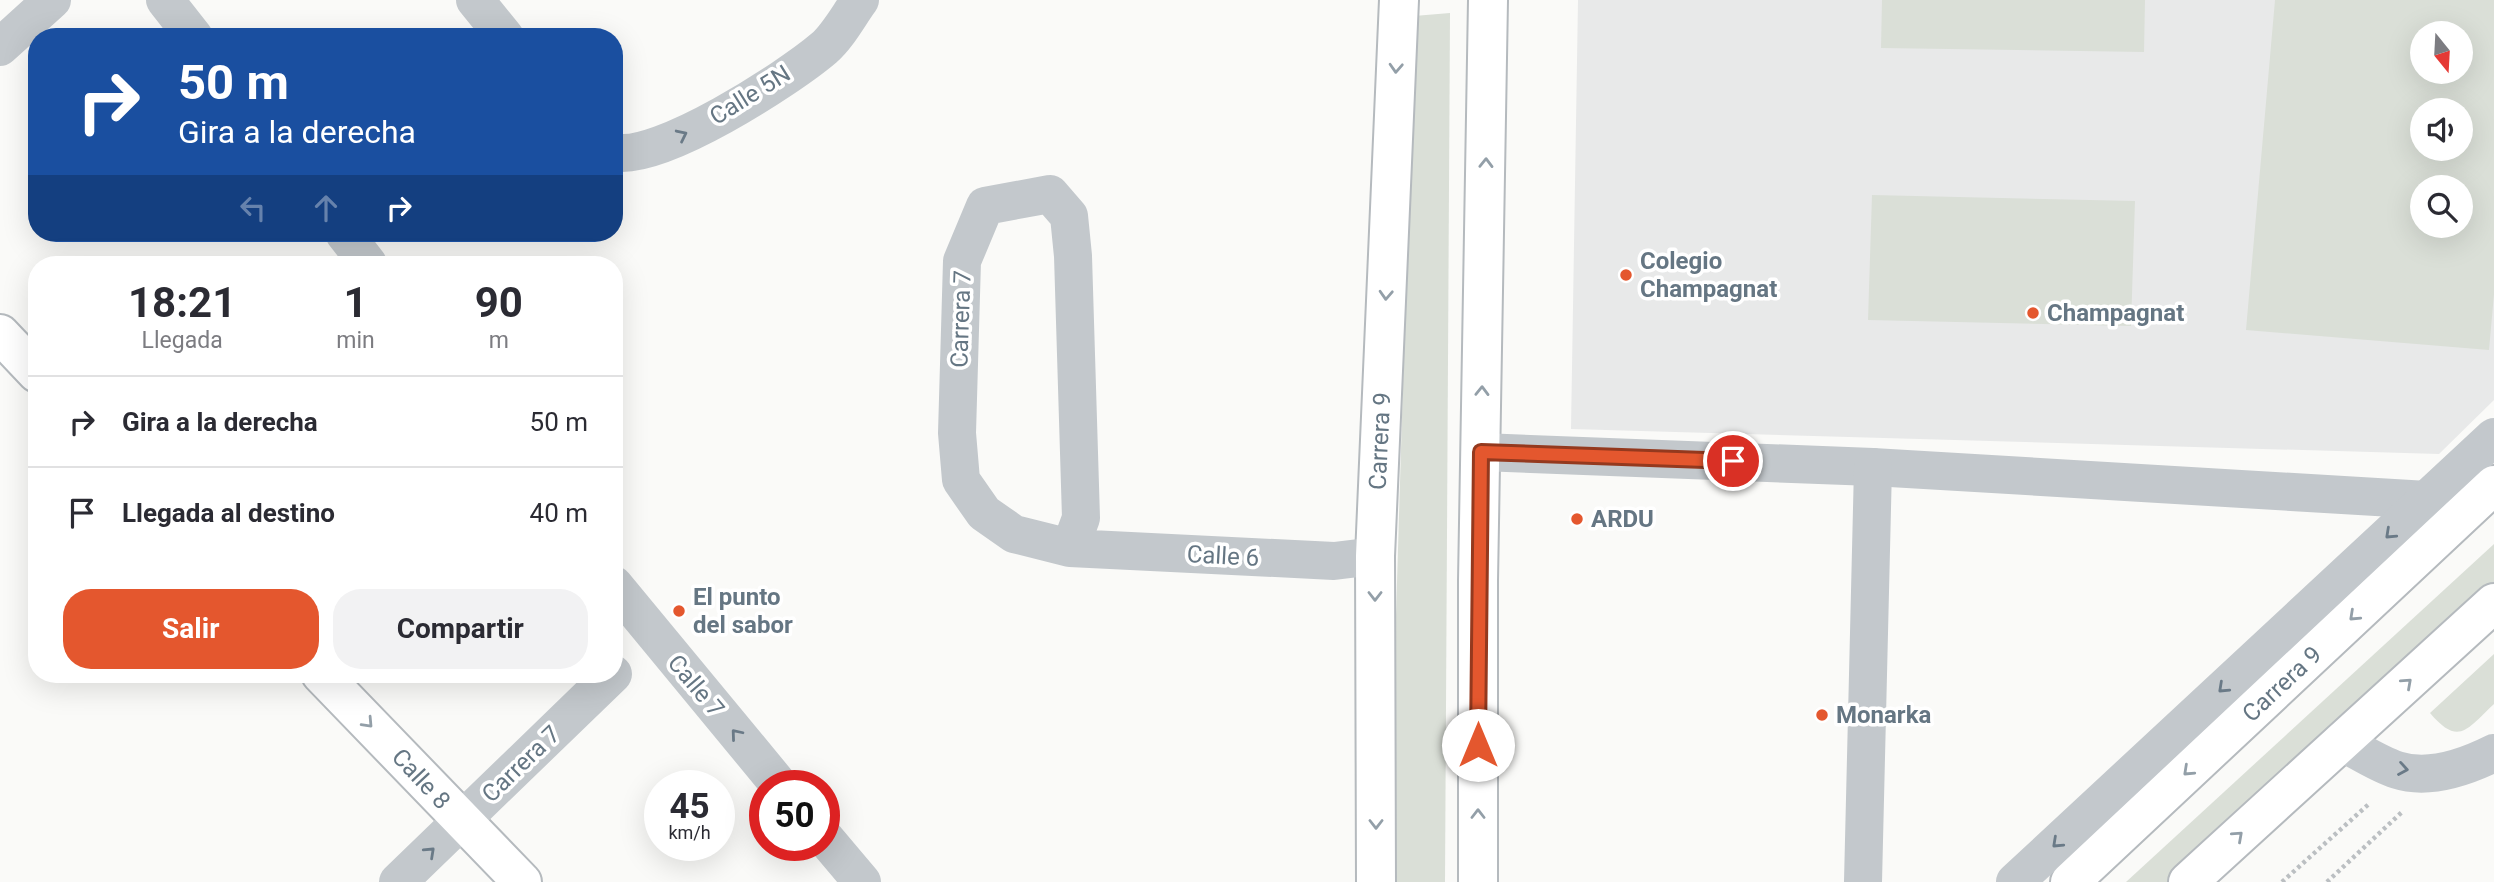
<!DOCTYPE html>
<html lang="es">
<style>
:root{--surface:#fff;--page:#f2f2f3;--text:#2b2b33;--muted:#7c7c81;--line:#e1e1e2;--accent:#e4572e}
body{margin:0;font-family:Roboto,sans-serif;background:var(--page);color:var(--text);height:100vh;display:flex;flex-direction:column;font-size:26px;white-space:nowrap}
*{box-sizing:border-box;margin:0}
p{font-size:23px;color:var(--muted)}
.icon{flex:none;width:38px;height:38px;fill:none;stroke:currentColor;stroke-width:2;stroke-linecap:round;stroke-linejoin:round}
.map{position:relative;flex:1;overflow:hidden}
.side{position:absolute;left:28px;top:256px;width:595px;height:427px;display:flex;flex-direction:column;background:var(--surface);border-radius:28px;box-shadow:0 7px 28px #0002}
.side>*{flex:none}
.guide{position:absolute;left:28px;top:28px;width:595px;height:214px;border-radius:28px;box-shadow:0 7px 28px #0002;background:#1a4fa0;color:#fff;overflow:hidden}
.needle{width:46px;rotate:162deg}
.buttons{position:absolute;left:2410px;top:21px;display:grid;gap:14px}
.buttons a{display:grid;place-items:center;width:63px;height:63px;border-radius:50%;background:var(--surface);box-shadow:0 7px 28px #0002;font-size:35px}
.speed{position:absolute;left:644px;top:770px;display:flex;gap:14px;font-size:35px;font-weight:700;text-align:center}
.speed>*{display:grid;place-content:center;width:91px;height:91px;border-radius:50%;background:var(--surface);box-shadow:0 7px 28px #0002;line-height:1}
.speed small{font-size:18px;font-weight:400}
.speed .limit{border:10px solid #d22;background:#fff;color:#111}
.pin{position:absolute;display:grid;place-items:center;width:60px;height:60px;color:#fff;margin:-30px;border:4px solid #fff;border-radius:50%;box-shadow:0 2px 7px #0007}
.me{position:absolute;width:77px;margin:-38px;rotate:0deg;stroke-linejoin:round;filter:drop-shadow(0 0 5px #0008)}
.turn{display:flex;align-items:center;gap:24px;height:147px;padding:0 35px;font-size:32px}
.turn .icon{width:91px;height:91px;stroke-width:2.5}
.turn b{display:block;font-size:49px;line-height:60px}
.lanes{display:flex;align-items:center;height:66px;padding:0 35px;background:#0003;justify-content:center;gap:35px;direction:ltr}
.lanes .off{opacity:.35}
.eta{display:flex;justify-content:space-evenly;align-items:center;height:119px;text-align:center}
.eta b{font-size:42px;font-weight:700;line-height:49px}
.cta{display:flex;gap:14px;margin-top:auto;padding:14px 35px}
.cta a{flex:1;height:80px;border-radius:28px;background:var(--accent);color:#fff;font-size:28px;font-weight:700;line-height:80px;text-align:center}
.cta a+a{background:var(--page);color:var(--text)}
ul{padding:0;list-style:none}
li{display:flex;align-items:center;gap:21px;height:91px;padding:0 35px;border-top:2px solid var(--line)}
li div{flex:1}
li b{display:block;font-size:26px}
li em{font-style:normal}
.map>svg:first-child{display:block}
.built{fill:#e8e9e9;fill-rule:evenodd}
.green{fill:#dadfd7;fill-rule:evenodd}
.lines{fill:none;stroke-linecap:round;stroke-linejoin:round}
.major-casing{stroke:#b5babe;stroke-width:42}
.path{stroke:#bbbfc2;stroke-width:4.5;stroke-dasharray:3.5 3.5;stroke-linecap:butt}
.minor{stroke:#c3c8cc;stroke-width:38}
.major{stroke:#fff;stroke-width:38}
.oneway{stroke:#939fa8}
.oneway2{stroke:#6a7a87}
.route-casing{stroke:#94391e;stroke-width:18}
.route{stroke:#e4572e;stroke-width:12}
.poi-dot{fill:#e4572e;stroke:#fff;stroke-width:2.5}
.labels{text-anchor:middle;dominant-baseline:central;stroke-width:7;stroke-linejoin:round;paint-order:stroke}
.street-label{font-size:24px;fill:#657683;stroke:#fff}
.poi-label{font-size:24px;font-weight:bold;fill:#657683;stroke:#fff;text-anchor:start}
</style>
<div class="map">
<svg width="2494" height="882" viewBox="0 0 2494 882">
<rect width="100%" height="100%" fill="#fafaf8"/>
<path class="built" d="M1578 0H2494V400L2439 454 1571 429ZM2422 33H2460V72H2422ZM2422 110H2460V149H2422ZM2422 187H2460V226H2422Z"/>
<g class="green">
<polygon points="1882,0 2145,0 2144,52 1881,48"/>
<path d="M2275 0H2494V294L2489 350 2246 330ZM2460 33V72H2422V33ZM2460 110V149H2422V110ZM2460 187V226H2422V187Z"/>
<polygon points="1450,13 1445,882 1388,882 1414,16"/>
<polygon points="1872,195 2135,201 2131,326 1868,320"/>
<polygon points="2494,544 2494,583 2167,882 2126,882"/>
<path d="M2494 654V704C2467 729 2459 747 2430 713Z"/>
</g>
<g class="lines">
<g class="major-casing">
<g id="major">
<polyline points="0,334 37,373"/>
<polyline points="321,674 522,882"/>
<polyline points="1376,882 1375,556 1399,0"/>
<polyline points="1478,882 1478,581 1488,0"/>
<polyline points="2070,882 2494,485"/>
<polyline points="2188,882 2494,603"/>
</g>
</g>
<g class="path">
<polyline points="2282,882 2370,803"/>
<polyline points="2327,882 2402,812"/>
</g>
<g class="minor">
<polyline points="165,0 194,37"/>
<polyline points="475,0 505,37"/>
<polyline points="0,47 52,0"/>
<path d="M614 152C658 163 789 78 824 48 838 36 849 15 860 0"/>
<polyline points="344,233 368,264"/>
<polyline points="1481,452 1873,467 2427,500 2471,506"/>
<polyline points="1070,548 1081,518 1073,256 1069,216 1050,194 985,206 962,261 957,433 961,480 984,513 1014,534 1070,548 1334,561 1375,556"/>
<polyline points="614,585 780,786"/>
<path d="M2341 742C2359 751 2378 764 2397 770 2428 780 2466 767 2494 753"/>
<polyline points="824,837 862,882"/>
<polyline points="398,882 613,674"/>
<polyline points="1863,882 1873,467"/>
<polyline points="2015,882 2494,437"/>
</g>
<use href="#major" class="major"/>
</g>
<defs><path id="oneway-chevron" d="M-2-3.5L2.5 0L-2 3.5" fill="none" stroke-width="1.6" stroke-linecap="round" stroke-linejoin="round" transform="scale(1.75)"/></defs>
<g class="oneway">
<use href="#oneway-chevron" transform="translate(1396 68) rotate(93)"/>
<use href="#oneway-chevron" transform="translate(1486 163) rotate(-89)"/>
<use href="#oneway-chevron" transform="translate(1386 295) rotate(93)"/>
<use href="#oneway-chevron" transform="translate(1482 391) rotate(-89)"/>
<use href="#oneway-chevron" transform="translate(1375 596) rotate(90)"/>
<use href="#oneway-chevron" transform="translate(2354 616) rotate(137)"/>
<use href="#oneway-chevron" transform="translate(2407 683) rotate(-42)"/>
<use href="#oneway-chevron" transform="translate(368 723) rotate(47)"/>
<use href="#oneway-chevron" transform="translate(2188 771) rotate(137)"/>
<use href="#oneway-chevron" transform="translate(1478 814) rotate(-90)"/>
<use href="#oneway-chevron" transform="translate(1376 824) rotate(90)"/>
<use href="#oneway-chevron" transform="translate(2238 836) rotate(-42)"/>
</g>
<g class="oneway2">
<use href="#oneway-chevron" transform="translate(682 135) rotate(-26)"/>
<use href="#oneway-chevron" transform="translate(2390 534) rotate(137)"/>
<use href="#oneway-chevron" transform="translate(2223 688) rotate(137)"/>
<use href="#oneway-chevron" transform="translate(736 734) rotate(-130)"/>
<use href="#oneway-chevron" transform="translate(2403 769) rotate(10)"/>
<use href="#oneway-chevron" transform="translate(2057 843) rotate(137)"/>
<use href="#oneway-chevron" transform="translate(430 852) rotate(-43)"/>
</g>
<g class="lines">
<g class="route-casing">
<polyline id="route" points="1478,745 1481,452 1733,461"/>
</g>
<use href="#route" class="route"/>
</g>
<g class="poi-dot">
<circle cx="1626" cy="275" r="7"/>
<circle cx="2033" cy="313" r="7"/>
<circle cx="1577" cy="519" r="7"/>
<circle cx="679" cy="611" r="7"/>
<circle cx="1822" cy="715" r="7"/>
</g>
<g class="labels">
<g class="street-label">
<text transform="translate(750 95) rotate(-32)">Calle 5N</text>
<text transform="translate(961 319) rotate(-88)">Carrera 7</text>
<text transform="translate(1380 441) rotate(-87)">Carrera 9</text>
<text transform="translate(1223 556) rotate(3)">Calle 6</text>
<text transform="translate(2282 684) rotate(-43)">Carrera 9</text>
<text transform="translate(696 686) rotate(50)">Calle 7</text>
<text transform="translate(521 764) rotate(-44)">Carrera 7</text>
<text transform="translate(421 779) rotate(47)">Calle 8</text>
</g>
<g class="poi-label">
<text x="1640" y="261">Colegio<tspan x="1640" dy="28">Champagnat</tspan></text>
<text x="2047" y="313">Champagnat</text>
<text x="1591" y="519">ARDU</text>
<text x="693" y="597">El punto<tspan x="693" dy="28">del sabor</tspan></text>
<text x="1836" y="715">Monarka</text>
</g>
</g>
</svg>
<div class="buttons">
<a><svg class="needle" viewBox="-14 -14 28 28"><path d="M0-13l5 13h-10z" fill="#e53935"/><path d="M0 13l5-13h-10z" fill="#7c7c81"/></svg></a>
<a><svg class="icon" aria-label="sound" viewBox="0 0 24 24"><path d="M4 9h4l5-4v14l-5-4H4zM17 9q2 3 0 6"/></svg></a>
<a><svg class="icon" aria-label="search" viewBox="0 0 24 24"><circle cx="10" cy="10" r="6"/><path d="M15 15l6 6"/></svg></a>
</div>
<div class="speed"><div>45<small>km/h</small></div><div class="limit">50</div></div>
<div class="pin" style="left:1733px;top:461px;background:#d93025"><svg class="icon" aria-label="arrive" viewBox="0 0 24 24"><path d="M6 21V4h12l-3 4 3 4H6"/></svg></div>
<svg class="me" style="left:1478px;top:745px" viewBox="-20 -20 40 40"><circle r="19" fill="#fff"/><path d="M0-13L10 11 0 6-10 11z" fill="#e4572e"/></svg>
<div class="guide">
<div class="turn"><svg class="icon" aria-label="right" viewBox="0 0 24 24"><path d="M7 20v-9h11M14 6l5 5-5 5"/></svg><div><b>50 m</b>Gira a la derecha</div></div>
<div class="lanes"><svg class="icon off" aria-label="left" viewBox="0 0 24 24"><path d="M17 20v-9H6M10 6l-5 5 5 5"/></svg><svg class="icon off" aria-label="ahead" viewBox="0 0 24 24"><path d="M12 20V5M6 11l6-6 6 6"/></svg><svg class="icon" aria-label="right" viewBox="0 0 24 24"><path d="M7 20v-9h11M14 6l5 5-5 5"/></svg></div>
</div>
<section class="side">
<div class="eta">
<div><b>18:21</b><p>Llegada</p></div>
<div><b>1</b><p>min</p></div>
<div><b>90</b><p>m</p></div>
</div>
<ul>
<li><svg class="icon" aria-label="right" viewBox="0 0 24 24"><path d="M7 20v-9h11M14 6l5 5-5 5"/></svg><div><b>Gira a la derecha</b></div><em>50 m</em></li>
<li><svg class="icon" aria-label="arrive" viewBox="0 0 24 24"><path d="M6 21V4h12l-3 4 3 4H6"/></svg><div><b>Llegada al destino</b></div><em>40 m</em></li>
</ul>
<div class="cta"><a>Salir</a><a>Compartir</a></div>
</section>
</div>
